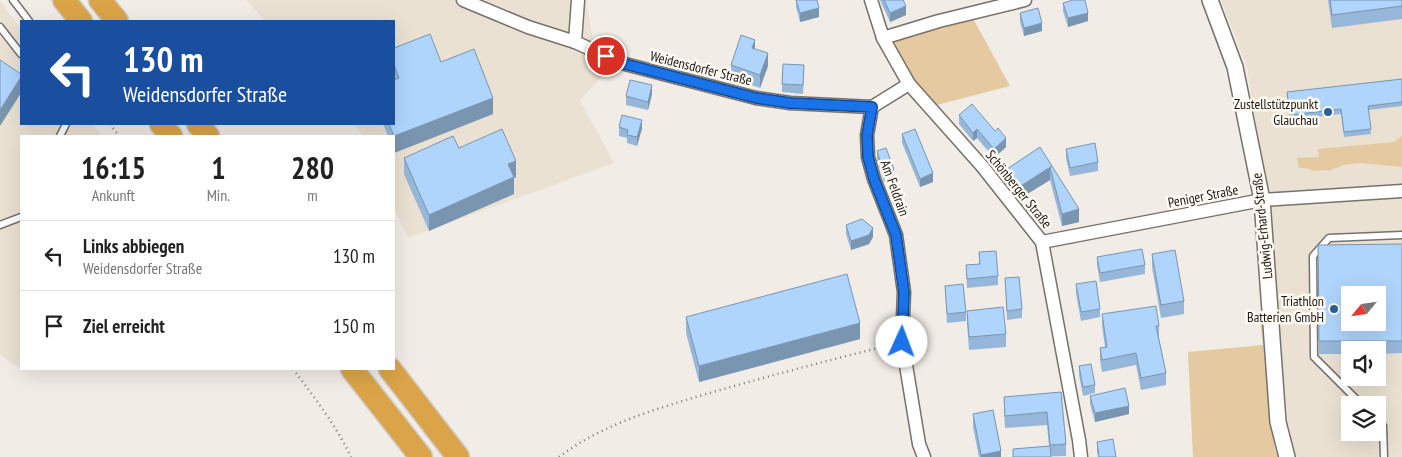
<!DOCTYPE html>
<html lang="de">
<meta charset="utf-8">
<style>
:root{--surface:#fff;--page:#f2f2f2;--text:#222;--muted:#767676;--line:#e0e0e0}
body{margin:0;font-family:"PT Sans Narrow",sans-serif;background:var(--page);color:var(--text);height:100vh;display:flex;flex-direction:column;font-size:19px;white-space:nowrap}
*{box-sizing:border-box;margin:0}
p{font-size:16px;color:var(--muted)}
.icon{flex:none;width:28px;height:28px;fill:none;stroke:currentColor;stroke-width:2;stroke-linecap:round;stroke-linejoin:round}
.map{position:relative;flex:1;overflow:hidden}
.drawer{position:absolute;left:20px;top:135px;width:375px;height:235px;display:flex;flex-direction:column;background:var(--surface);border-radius:0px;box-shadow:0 5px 20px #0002}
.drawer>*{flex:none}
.top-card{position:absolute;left:20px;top:20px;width:375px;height:105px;border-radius:0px;box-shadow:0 5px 20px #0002;background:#1a4fa0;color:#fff;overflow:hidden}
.needle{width:32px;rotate:241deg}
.controls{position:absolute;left:1341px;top:286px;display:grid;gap:10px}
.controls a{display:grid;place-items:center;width:45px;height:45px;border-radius:0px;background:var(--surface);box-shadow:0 5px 20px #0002;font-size:25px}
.pin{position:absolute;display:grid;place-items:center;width:42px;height:42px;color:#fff;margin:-21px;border:2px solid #fff;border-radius:50%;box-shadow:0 1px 5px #0007}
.me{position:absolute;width:55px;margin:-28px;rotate:2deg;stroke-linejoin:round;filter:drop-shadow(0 0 4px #0008)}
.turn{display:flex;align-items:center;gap:18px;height:105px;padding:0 20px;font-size:22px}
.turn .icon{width:65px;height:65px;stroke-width:2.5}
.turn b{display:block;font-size:35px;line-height:42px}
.eta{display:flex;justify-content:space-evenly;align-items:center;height:85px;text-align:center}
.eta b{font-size:30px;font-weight:700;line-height:35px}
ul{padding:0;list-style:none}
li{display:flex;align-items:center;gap:15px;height:70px;padding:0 20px;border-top:1px solid var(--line)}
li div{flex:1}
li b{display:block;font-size:19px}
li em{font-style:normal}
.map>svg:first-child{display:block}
.built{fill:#eae1d3;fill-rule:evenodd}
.green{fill:#e5c9a0}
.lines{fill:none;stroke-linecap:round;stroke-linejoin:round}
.service-casing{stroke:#76726b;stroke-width:9}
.minor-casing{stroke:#76726b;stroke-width:15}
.tertiary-casing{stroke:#76726b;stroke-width:18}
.motorway-casing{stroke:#cdcccc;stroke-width:25}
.path{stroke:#7c7974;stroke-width:2.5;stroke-dasharray:1 4;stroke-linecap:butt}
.service{stroke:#fff;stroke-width:6}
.minor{stroke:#fff;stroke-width:12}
.tertiary{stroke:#fff;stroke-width:15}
.motorway{stroke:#dca448;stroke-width:22}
.wall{fill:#96b7d9}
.shaded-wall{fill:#7a95b0}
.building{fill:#afd5fc;stroke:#7a95b0;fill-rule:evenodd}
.route-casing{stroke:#114b97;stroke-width:12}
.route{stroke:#1a73e8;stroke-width:9}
.poi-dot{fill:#27639a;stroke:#fffaf2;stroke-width:2}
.labels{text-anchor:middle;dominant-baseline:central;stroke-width:5;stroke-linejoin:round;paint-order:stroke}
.street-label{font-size:14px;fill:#1a1816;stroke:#fffaf2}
.poi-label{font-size:14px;fill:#1a1816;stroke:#fffaf2;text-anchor:end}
</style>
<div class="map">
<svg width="1402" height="457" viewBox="0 0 1402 457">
<rect width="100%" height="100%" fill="#f1ece5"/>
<g class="built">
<polygon points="246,0 586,0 593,40 606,72 580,100 614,163 408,238 394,208 394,136 364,136 353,124 394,124 394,21 265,21"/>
<path d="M1221 0H1402V457H1298L1296 455 1288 422 1269 214 1247 67ZM1350 295H1378V322H1350ZM1350 350H1378V378H1350ZM1350 405H1378V432H1350Z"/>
<polygon points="0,1 21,29 21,124 92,124 102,136 21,136 21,369 0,355"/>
</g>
<g class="green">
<polygon points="970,13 1010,86 929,107 883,38"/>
<path d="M1402 136V167L1360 163 1343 165 1329 171C1323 169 1322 171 1316 171 1310 171 1308 167 1299 168L1297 158 1319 157 1318 149 1394 142Z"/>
<polygon points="1260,321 1265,321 1275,450 1278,457 1193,457 1188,352 1263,345"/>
</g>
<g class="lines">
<g class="service-casing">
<g id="service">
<polyline points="13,0 29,21"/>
<polyline points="0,27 21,54"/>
<polyline points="60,136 66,124"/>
<polyline points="0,225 21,217"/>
<polyline points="1362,405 1314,357 1313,256 1329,238 1402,235"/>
<polyline points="1378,421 1383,426 1384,457"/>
</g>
</g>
<g class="minor-casing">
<g id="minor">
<polyline points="463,0 528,27 575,42 621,63 756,98 790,103 872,107 909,84"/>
<polyline points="871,0 883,38 909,84 982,166 1042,242 1079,440 1081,457"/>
<polyline points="883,38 939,21 1025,0"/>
<polyline points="575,42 578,0"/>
<polyline points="872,107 867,135 868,157 874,179 896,235 904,292 902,341 919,444 924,457"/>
<polyline points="1042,242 1262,200 1402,191"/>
</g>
</g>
<g class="tertiary-casing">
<polyline id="tertiary" points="1210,0 1235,67 1262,200 1278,422 1287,457"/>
</g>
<g class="motorway-casing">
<g id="motorway">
<polyline points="64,0 81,21"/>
<polyline points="100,0 117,21"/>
<polyline points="161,124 171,136"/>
<polyline points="198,124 208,136"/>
<polyline points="352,369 421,457"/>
<polyline points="390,369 458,457"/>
</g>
</g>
<g class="path">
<polyline points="110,124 119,136"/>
<path d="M293 369C314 397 336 425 351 457"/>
<path d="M559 457C604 423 659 408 713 392 772 375 830 360 890 345"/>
</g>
<use href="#service" class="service"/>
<use href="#minor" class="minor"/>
<use href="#tertiary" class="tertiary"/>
<use href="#motorway" class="motorway"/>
</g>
<g class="wall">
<polygon points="796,0 817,0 819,17 800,22 796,7"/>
<polygon points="880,0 903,0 906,15 890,22"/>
<polygon points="1328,0 1402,0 1402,19 1332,28"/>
<polygon points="1063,3 1088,21 1068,27 1063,11"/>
<polygon points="1020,13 1042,31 1024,36 1020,22"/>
<polygon points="394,48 441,62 493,114 394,153 394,136 388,136 383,124 394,124"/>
<polygon points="755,49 768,66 760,88 731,78 731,65"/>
<polygon points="804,74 803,94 782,92 782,84"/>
<polygon points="1402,79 1402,106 1368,110 1371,134 1344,137 1341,114 1290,120 1287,92"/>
<polygon points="652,94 648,110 626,105 626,96"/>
<polygon points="959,115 1006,147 994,158 977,138 973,141 959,124"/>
<polygon points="619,127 642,128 637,146 627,143 627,138 619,136"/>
<polygon points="902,134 933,182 920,187 902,143"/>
<polygon points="1040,147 1079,222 1062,226 1050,180 1019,199 1007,181 1007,169"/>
<polygon points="459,148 516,177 514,178 514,194 429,231 404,174 404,158"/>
<polygon points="1066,149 1098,162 1098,171 1070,176 1066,158"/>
<polygon points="877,151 894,178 884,182 877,160"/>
<polygon points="846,225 873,237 869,244 851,250 846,234"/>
<polygon points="1402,244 1402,353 1378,354 1378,350 1350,350 1350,354 1319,354 1318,245"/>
<polygon points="979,252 998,276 998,285 967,288 966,265 979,264"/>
<polygon points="1152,254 1184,301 1184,314 1161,318 1152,267"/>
<polygon points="1097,257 1145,265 1145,274 1100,282 1097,265"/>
<polygon points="1005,278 1022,309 1022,318 1007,320"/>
<polygon points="1076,284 1100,309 1100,317 1081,321 1076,293"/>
<polygon points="945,286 966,312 966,321 947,323"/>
<polygon points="967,311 1006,334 1006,347 969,350 967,323"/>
<polygon points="1102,314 1159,326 1159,338 1166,373 1166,385 1141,390 1136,365 1102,372 1100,360 1100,348 1105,347 1102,326"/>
<polygon points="686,317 860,339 699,382 686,333"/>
<polygon points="1079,366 1095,385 1095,393 1083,396 1079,375"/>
<polygon points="1061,392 1066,444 1066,456 1013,457 1013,449 1049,446 1047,425 1005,428 1004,410 1004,397"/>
<polygon points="1090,396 1129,414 1095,422 1090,404"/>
<polygon points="973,414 1001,457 979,457 973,427"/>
<polygon points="1097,442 1116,457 1098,457 1097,451"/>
</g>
<g class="shaded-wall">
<polygon points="906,6 906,15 890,22 890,13"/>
<polygon points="819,8 819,17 800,22 800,13"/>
<polygon points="1088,13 1088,21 1068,27 1068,18"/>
<polygon points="1042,23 1042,31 1024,36 1024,28"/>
<polygon points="755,40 755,53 752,48"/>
<polygon points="768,53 768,66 760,88 760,75"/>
<polygon points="21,77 21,93 0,126 0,110"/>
<polygon points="652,85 652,94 648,110 648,102"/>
<polygon points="493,98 493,114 394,153 394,136"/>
<polygon points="642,120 642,128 637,146 637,137"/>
<polygon points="977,129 977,138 973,141 973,133"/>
<polygon points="1006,138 1006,147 994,158 994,149"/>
<polygon points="516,161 516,177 514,178 514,194 429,231 429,215 508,164"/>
<polygon points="1052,166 1050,167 1050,180 1019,199 1019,187"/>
<polygon points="894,169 894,178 884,182 884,173"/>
<polygon points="933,173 933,182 920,187 920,179"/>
<polygon points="1079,209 1079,222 1062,226 1062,214"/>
<polygon points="873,228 873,237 869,244 851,250 851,241"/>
<polygon points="860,323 860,339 699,382 699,366"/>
<polygon points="1129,406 1129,414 1095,422 1095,413"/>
<polygon points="1001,451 1001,457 981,457 981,455"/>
</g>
<g class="building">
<polygon points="796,0 817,0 819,8 800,13"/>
<polygon points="884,0 903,0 906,6 890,13"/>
<polygon points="1073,0 1085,0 1088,13 1068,18 1063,3"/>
<polygon points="1330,0 1402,0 1402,6 1332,15"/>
<polygon points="1038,8 1042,23 1024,28 1020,13"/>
<polygon points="430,34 441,62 474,49 493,98 394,136 389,124 394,124 394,80 399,78 394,65 394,48"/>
<polygon points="741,35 755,40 752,48 768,53 760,75 731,65"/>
<polygon points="0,60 21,74 21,77 0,110"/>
<polygon points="783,64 804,65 803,85 782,84"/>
<polygon points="1402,79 1402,102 1368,106 1371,129 1344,132 1341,109 1290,115 1287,92"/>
<polygon points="630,80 652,85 648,102 626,96"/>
<polygon points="972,104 995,131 998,128 1006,138 994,149 977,129 973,133 959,115"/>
<polygon points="622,115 642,120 637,137 627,135 628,130 619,127"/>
<polygon points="502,129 516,161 508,164 514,177 429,215 404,158 453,136 459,148"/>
<polygon points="915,129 933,173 920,179 902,134"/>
<polygon points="1095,143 1098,162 1070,168 1066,149"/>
<polygon points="1040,147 1052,166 1019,187 1007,169"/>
<polygon points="886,148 894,169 884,173 877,151"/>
<polygon points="1052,166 1079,209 1062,214 1050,167"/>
<polygon points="862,219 873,228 869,235 851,241 846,225"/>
<path d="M1402 244V341H1319L1318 245ZM1350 295H1378V322H1350Z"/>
<polygon points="1142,249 1145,265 1100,273 1097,257"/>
<polygon points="1175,250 1184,301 1161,305 1152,254"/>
<polygon points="996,251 998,276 967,279 966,265 980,264 979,252"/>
<polygon points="847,274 860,323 699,366 686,317"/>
<polygon points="1019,277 1022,309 1007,311 1005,278"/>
<polygon points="1096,281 1100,309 1081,312 1076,284"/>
<polygon points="963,284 966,312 947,314 945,286"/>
<polygon points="1156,306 1159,326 1156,326 1166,373 1141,378 1136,353 1102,360 1100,348 1107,347 1102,314"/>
<polygon points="1003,307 1006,334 969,337 967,311"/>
<polygon points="1091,364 1095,385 1083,387 1079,366"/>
<polygon points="1125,388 1129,406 1095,413 1090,396"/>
<polygon points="1061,392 1066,444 1050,445 1047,412 1005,416 1004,397"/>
<polygon points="993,410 1001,451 981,455 973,414"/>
<polygon points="1113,439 1116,457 1099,457 1097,442"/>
<polygon points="1050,446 1051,457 1013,457 1013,449"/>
</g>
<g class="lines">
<g class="route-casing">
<polyline id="route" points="606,56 621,63 756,98 790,103 872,107 867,135 868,157 874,179 896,235 904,292 902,342"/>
</g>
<use href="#route" class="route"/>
</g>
<g class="poi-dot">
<circle cx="1328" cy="112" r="5"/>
<circle cx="1334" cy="309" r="5"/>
</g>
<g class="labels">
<g class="street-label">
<text transform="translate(701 68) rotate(14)">Weidensdorfer Straße</text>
<text transform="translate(895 188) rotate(70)">Am Feldrain</text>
<text transform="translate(1019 189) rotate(51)">Schönberger Straße</text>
<text transform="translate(1203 196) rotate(-11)">Peniger Straße</text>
<text transform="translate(1262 226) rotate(-96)">Ludwig-Erhard-Straße</text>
</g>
<g class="poi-label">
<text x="1318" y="104">Zustellstützpunkt<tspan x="1318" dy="16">Glauchau</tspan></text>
<text x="1324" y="301">Triathlon<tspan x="1324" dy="16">Batterien GmbH</tspan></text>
</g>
</g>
</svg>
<div class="controls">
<a><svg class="needle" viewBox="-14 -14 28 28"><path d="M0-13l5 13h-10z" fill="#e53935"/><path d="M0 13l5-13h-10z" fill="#767676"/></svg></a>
<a><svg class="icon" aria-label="sound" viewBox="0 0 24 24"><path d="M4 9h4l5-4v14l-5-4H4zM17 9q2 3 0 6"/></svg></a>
<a><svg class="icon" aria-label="layers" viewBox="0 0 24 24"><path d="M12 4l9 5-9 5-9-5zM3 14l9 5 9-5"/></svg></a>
</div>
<div class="pin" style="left:606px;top:56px;background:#d93025"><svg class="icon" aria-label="arrive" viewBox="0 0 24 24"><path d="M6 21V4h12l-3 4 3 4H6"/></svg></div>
<svg class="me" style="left:902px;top:342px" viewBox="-20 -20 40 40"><circle r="19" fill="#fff"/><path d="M0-13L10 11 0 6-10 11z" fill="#1a73e8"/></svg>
<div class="top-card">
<div class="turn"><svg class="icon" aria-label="left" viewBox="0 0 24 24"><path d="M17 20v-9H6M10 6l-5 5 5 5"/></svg><div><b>130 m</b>Weidensdorfer Straße</div></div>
</div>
<section class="drawer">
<div class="eta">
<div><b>16:15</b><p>Ankunft</p></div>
<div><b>1</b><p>Min.</p></div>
<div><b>280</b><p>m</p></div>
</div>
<ul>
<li><svg class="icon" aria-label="left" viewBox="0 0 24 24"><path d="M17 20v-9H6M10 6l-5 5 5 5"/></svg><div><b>Links abbiegen</b><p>Weidensdorfer Straße</p></div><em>130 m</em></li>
<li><svg class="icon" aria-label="arrive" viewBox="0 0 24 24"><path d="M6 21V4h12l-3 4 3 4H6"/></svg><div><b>Ziel erreicht</b></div><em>150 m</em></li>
</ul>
</section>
</div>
